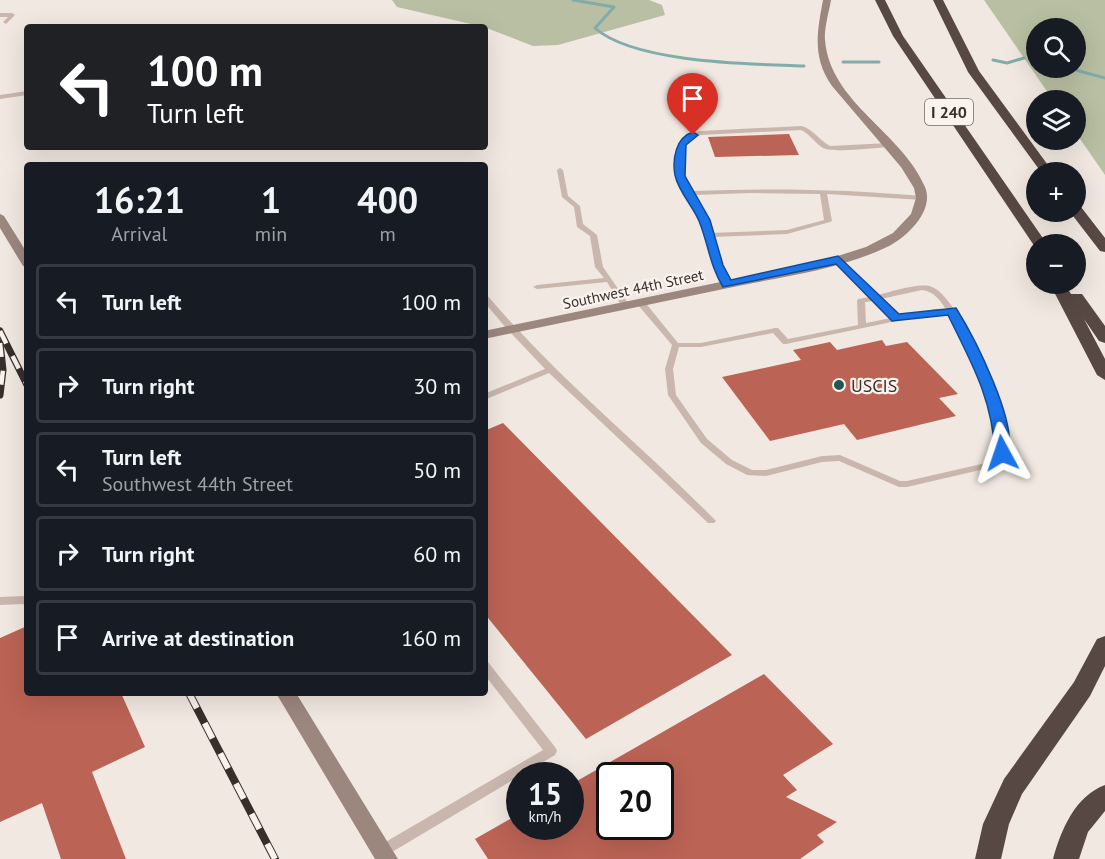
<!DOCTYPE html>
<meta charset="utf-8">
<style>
:root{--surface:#171b24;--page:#242831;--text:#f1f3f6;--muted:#9ea1a6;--line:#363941}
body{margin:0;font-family:"PT Sans",sans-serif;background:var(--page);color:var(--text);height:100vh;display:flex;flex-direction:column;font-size:22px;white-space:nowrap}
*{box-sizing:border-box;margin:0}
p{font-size:20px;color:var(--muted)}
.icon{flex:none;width:33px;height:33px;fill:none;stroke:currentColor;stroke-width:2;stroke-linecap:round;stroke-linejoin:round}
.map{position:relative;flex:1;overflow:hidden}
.sheet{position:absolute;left:24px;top:162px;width:464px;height:534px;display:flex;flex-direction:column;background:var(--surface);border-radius:6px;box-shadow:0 6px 24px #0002}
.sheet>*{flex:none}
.top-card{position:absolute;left:24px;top:24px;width:464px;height:126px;border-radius:6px;box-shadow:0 6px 24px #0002;background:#202124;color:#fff;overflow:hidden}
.buttons{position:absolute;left:1026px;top:18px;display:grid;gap:12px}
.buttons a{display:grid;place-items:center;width:60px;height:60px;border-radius:50%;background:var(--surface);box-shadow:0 6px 24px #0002;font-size:30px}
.speed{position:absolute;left:506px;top:762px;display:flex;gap:12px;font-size:30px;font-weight:700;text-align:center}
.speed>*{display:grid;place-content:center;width:78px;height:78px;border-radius:50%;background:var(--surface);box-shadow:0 6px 24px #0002;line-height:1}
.speed small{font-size:15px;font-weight:400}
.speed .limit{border:3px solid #111;border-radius:9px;background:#fff;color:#111}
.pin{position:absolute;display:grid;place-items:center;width:51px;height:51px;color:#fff;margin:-62px -26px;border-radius:50% 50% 50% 0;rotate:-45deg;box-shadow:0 0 6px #0007}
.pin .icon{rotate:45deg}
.me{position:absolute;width:66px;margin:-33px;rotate:355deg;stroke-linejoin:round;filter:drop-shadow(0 0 4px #0008)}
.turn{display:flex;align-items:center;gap:21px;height:126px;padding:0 24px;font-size:27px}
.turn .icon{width:78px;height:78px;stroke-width:2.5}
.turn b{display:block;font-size:42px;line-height:51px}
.eta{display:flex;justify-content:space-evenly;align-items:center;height:102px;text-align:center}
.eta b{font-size:36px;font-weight:700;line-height:42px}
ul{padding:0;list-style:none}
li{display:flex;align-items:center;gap:18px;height:75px;margin:0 12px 9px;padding:0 12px;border:3px solid var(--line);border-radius:6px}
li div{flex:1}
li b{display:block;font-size:22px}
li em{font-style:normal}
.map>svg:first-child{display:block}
.green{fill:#b9bfa2;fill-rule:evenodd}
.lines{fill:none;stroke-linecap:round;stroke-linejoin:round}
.stream{stroke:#82aca9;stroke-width:3}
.building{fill:#bb6355;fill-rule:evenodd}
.lane{fill:#c9b7ae;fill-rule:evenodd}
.secondary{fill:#9c877f;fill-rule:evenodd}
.highway{fill:#584843;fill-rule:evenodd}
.rail-far1-casing{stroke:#382e2b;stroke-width:7}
.rail-casing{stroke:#382e2b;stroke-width:8}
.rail-far1{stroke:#f9f2ed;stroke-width:4.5;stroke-dasharray:14;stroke-linecap:butt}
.rail{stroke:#f9f2ed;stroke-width:6;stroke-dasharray:17;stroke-linecap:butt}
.route{fill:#1a73e8;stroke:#114b97;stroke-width:1.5}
.poi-dot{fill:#245654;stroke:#f9f2ed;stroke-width:2}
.labels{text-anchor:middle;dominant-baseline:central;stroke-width:4.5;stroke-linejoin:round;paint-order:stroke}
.far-street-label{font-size:15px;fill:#382e2b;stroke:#f9f2ed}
.shield{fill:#f9f2ed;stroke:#726965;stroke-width:1.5}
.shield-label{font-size:16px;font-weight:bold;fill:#382e2b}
.poi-label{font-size:18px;fill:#382e2b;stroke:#f9f2ed;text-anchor:start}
</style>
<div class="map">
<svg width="1105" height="859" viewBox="0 0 1105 859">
<rect width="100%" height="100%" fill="#f1e8e1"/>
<g class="green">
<polygon points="392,0 649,0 662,5 665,15 558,45 533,46 484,27 397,7"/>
<path d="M984 0H1105V175L1076 133V100H1053ZM1036 28H1076V68H1036Z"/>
</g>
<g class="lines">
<g class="stream">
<path d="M573 0 614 7 595 28C634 63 751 64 804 66"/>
<polyline points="993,60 1007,63 1024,58"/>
<polyline points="843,62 879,62"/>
<polyline points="1068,68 1105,78"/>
</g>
</g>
<g class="building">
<polygon points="789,134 799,155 715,157 708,137"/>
<polygon points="882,340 886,346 907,342 958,394 939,398 956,416 857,440 844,424 770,441 722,377 801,360 793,350 830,342 837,350"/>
<polygon points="503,423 732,655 586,739 484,613 484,431"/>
<polygon points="27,626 27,693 121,693 145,747 92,772 126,859 61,859 42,803 0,822 0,638"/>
<path d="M764 674 833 744 783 775 797 790 786 797 837 822 817 835 824 842 800 859H488L475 839 519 814V826H570V785ZM609 776H660V826H609Z"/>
</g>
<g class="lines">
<g class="lane">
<polygon points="0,13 12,13 15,15 6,24 3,22 8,17 0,17"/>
<polygon points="27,91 27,95 0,99 0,95"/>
<path d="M802 126C814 130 819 140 830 146L889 143 892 145 889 147C876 148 833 153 823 148 815 143 810 134 801 130L701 135 689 138C679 157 683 173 693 191 770 188 845 189 922 196L925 198 922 200 827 194 832 221 830 222 787 234 712 237 731 285 730 287H724L693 204 677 172 676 158 677 152 685 136 700 131ZM749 193 820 194 824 220 787 230 710 233 695 195Z"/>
<polygon points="560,168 563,170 568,196 580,206 583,224 597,235 603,267 630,306 629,308 623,308 607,282 537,289 533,287 537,285 604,278 595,267 590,236 577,227 574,207 562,197 557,170"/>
<path d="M835 258H841L878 295C891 292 920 282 932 287 960 297 1015 424 1006 454 1004 462 996 466 989 468L907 487H899L839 461 822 462 766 476 747 475 726 464 701 443 668 395 665 369 672 345 638 305 637 303 638 301H644L678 343H701L775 328H778L788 339 858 325 857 301 858 299 870 297 835 262ZM922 290C933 291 940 300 946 309H935L899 316 881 299ZM874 301 891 318 866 323 865 302ZM935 313H949L951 316C970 351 1003 415 997 455L986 463 907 481H900L840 455 822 456 766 470H752L732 460 707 439 676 395 673 369 679 347H701L773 333 783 344H786Z"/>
<path d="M484 295H487C556 377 639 443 714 519L716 521 714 523H708L650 468 549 373 484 400V394L545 369 507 329 484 302Z"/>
<polygon points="23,596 27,597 27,606 22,604 0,605 0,597"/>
<polygon points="484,661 488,662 555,747 557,751 555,755 387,855 382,857 377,855 376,851 377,847 543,750 484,674"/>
</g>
<g class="secondary">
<path d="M823 0H831C829 12 824 28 825 40 830 103 902 132 925 187 935 211 906 238 887 247 841 269 787 276 738 286 653 304 569 321 484 339V331L822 261 866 247 893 233 911 214 916 198 914 188 901 167 832 86C812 57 817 33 823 0Z"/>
<polygon points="0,214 4,216 27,253 27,267 23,266 0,228"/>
<polygon points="276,693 296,693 398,859 375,859"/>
</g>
<g class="highway">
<polygon points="875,0 885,0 903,36 1047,244 1036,244 1035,247 893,36"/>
<polygon points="933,0 943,0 979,71 1053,172 1041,172 968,72"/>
<polygon points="1076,206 1081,207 1105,238 1105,252 1100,251 1070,212 1076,212"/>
<polygon points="1050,284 1065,284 1071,294 1082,294 1105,326 1105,343 1099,341 1084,319 1105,359 1105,380 1097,375"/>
<polygon points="1105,636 1105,666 1090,696 1022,794 1009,824 1001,859 975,859 983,824 1004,779 1074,682 1097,639"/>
<path d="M1105 785V811L1088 832 1079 859H1053C1061 830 1075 796 1105 785Z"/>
</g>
<g class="rail-far1-casing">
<g id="rail-far1">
<polyline points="0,331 27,385"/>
<polyline points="0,343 3,370 0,395"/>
</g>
</g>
<g class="rail-casing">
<polyline id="rail" points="189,693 275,859"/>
</g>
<use href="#rail-far1" class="rail-far1"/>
<use href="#rail" class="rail"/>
</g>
<path class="route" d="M693 132 698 135 686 145 685 176 710 220 723 265 731 280 838 256 899 314 956 308C973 335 1021 427 1007 457H998L995 453C992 398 972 364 948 315L892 321 836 264 723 287C710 266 708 243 699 221 693 206 678 191 675 175 672 159 676 137 693 132Z"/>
<circle class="poi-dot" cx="839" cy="385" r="6"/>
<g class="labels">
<g class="far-street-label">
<text transform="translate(633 289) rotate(-12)">Southwest 44th Street</text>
</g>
<rect class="shield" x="925" y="99" width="48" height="26" rx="4.5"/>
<g class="shield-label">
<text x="949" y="112">I 240</text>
</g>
<g class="poi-label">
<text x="851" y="385">USCIS</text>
</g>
</g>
</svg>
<div class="buttons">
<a><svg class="icon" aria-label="search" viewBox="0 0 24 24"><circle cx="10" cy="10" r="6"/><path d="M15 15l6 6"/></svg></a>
<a><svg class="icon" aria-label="layers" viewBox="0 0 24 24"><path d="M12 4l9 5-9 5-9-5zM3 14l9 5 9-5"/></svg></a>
<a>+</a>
<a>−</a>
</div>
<div class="speed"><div>15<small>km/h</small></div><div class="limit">20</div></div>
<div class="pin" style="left:693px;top:135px;background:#d93025"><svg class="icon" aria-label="arrive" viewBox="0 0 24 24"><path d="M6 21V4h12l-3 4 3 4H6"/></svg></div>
<svg class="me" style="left:1002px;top:453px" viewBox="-20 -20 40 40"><path d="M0-17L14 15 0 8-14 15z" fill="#1a73e8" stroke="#fff" stroke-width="4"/></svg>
<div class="top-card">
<div class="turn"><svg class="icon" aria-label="left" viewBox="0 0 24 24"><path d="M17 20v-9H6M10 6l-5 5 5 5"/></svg><div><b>100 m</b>Turn left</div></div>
</div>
<section class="sheet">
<div class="eta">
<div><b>16:21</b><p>Arrival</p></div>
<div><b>1</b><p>min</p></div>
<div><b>400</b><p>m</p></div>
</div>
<ul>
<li><svg class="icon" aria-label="left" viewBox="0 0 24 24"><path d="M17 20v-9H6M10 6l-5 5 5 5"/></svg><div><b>Turn left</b></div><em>100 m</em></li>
<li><svg class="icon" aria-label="right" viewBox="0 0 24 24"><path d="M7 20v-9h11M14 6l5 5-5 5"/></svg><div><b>Turn right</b></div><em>30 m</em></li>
<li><svg class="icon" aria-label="left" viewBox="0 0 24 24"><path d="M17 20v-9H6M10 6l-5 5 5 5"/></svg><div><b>Turn left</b><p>Southwest 44th Street</p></div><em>50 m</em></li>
<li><svg class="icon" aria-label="right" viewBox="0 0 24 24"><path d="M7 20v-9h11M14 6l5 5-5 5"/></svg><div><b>Turn right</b></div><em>60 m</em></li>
<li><svg class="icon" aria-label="arrive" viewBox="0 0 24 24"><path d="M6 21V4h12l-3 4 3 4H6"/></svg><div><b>Arrive at destination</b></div><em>160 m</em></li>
</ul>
</section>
</div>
